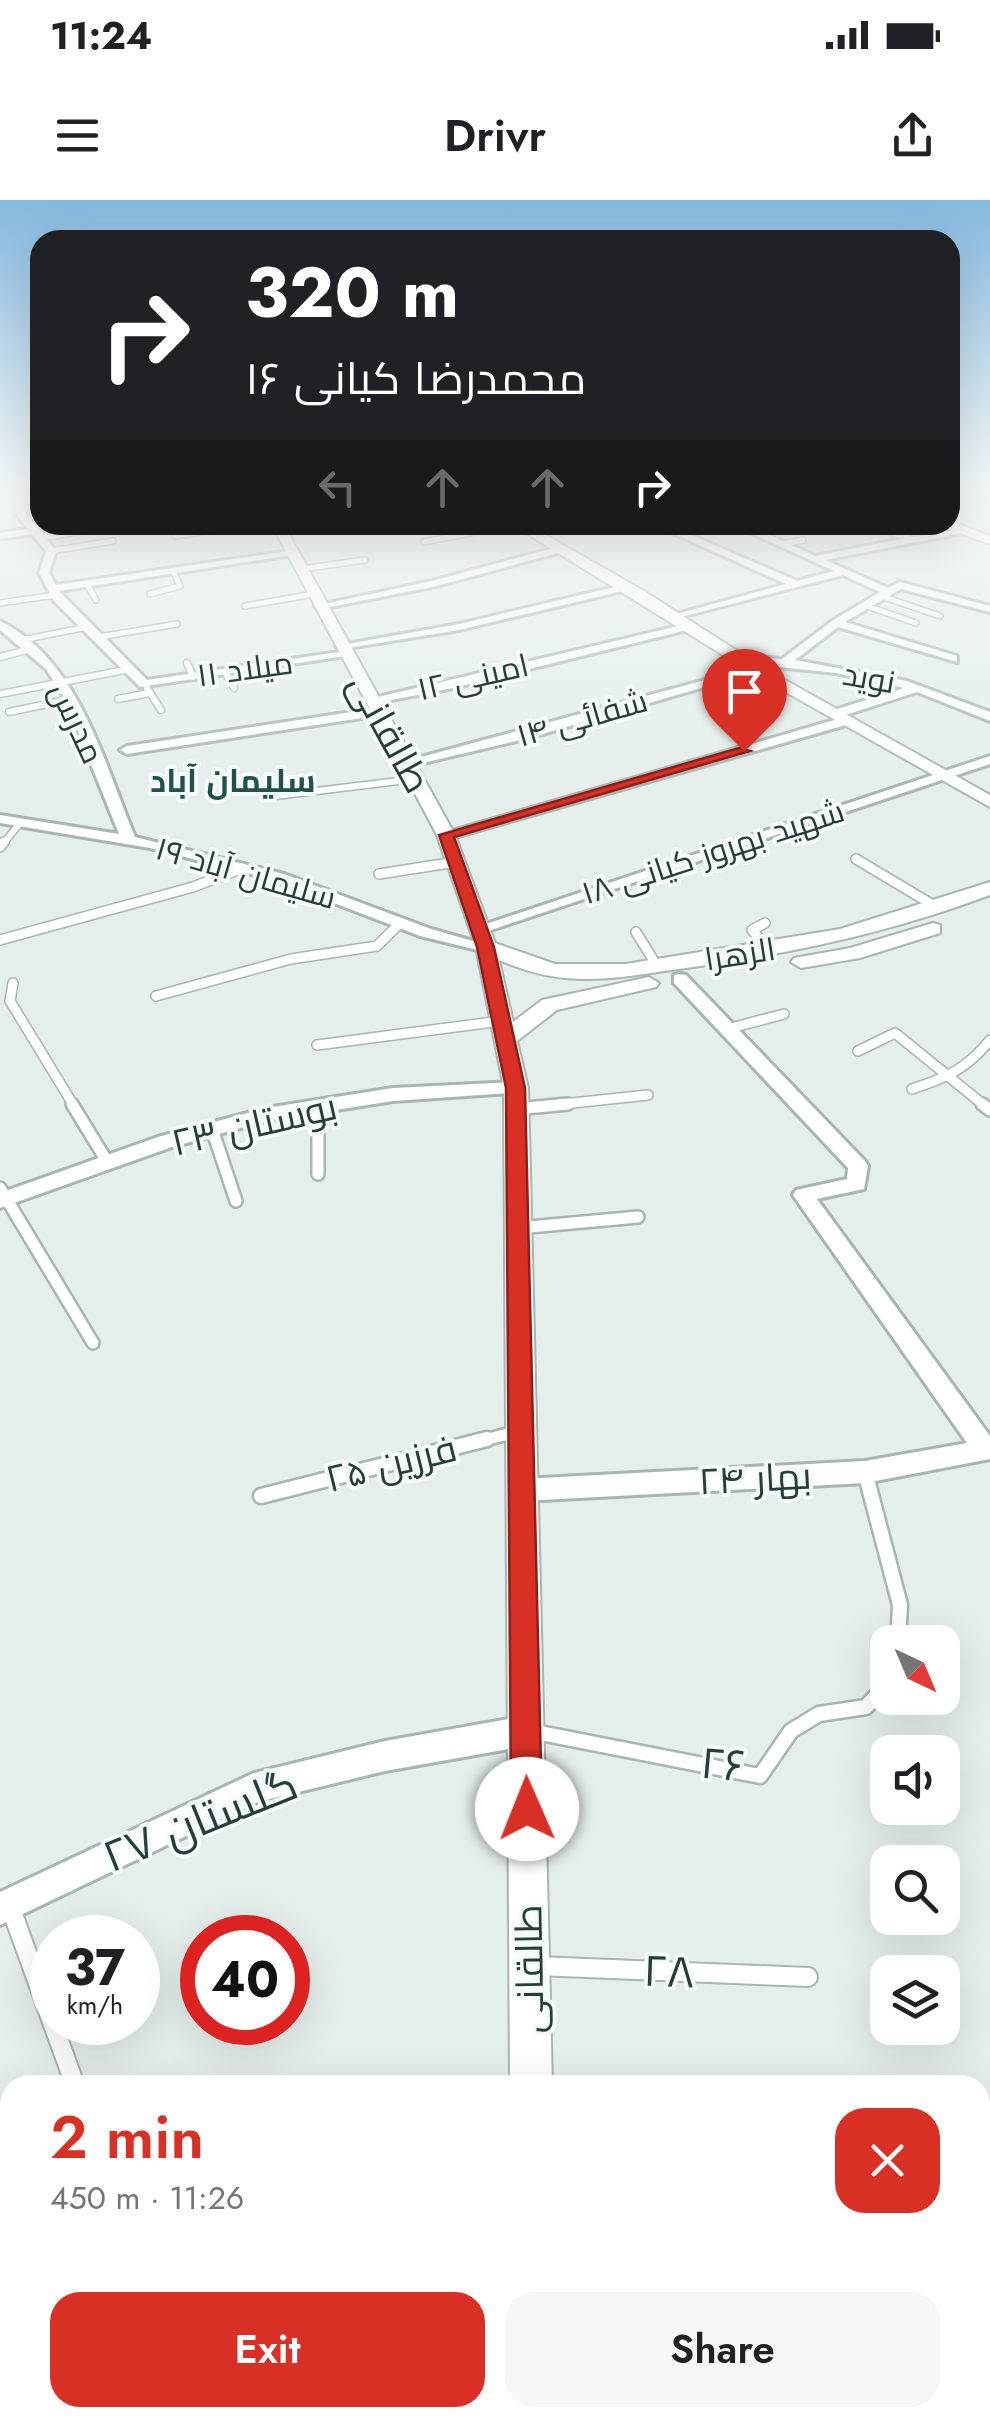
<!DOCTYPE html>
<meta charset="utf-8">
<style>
:root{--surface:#fff;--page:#f6f6f6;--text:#202124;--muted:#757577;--accent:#d93025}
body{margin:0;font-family:Jost,Cairo,sans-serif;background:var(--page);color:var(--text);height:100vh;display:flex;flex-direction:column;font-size:38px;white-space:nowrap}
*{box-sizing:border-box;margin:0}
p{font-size:32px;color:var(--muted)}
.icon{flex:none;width:55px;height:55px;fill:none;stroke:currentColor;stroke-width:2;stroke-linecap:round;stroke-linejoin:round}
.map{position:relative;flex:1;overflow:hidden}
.sheet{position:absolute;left:0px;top:1875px;width:990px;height:352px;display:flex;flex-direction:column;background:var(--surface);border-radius:30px 30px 0 0;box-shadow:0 10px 40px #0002}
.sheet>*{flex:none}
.hud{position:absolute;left:30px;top:30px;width:930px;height:305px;border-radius:30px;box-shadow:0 10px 40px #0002;background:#202124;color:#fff;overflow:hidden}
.needle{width:65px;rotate:136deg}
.tools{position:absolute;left:870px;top:1425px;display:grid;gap:20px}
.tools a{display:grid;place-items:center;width:90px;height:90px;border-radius:20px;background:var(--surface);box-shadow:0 10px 40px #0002;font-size:50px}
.speed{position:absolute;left:30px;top:1715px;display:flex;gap:20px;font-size:50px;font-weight:700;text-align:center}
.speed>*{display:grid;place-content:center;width:130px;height:130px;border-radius:50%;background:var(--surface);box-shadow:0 10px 40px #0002;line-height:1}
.speed small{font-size:25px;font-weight:400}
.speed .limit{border:15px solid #d22;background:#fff;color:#111}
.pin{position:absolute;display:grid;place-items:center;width:85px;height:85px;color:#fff;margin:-102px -42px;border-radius:50% 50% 50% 0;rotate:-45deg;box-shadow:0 0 10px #0007}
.pin .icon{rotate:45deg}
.me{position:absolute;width:110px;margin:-55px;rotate:359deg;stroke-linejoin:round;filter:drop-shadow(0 0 8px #0008)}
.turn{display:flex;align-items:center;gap:35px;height:210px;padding:0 50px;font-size:45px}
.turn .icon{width:130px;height:130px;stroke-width:2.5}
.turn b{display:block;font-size:70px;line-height:85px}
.lanes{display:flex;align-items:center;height:95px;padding:0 50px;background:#0003;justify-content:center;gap:50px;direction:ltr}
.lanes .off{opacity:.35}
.round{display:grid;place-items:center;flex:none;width:105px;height:105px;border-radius:30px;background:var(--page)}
.headline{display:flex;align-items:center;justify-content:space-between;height:170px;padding:0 50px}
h1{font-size:60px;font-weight:600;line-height:75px;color:var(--accent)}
.button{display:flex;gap:20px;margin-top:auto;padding:20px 50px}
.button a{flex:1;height:115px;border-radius:30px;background:var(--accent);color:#fff;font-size:40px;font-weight:600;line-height:115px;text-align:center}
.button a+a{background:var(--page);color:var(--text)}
.status{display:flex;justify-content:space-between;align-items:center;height:70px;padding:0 50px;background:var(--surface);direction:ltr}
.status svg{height:28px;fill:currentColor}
header{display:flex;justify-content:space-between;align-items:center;height:130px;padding:0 50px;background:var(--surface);font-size:45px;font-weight:600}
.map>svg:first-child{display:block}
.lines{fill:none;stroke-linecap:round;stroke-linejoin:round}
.service-far5-casing{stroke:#a7b6b3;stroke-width:8}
.service-far4-casing{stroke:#a7b6b3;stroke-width:9}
.service-far3-casing{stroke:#a7b6b3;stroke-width:12}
.service-far2-casing{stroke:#a7b6b3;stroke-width:16}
.service-far1-casing{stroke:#a7b6b3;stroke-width:19}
.service-casing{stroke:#a7b6b3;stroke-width:22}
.minor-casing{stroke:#a7b6b3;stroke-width:6}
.tertiary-casing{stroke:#a7b6b3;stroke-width:4}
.service-far5{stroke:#fff;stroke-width:5}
.service-far4{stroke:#fff;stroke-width:6}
.service-far3{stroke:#fff;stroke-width:9}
.service-far2{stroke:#fff;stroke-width:11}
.service-far1{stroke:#fff;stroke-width:14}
.service{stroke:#fff;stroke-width:18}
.minor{fill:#fff;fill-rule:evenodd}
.tertiary{fill:#fff;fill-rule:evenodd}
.route{fill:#d93025;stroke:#8d1f18;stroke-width:2.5}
.labels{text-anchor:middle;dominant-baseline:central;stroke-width:8;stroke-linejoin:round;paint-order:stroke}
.far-street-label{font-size:32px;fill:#243f3b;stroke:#f5faf8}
.far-neighbourhood-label{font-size:32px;font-weight:bold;fill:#20514c;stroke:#f5faf8}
.street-label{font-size:38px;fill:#243f3b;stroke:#f5faf8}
.near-street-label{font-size:45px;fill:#243f3b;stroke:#f5faf8}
</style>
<div class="status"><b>11:24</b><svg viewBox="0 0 49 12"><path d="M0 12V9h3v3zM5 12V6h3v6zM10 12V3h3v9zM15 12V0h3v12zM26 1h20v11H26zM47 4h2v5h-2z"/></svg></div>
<header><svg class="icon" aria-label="menu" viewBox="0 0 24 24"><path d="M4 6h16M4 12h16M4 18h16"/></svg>Drivr<svg class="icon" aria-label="share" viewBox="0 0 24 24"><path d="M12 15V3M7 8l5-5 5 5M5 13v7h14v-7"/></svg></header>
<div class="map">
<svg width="990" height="2227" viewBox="0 0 990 2227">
<rect width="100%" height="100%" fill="#e4eeeb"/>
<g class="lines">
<g class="service-far5-casing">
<g id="service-far5">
<polyline points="757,333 785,325"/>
<polyline points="175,336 250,325"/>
<polyline points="41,338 120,325"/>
<polyline points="424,342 511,325"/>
<polyline points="783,344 803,340"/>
<polyline points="51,351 113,341"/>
<polyline points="301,369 365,360"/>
<polyline points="87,384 96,400"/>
<polyline points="150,394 180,386 173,371"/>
<polyline points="881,396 940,416"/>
<polyline points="0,403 55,395"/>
<polyline points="864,405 916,423"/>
<polyline points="245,406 314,394"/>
<polyline points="99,437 177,424"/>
<polyline points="17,441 87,427"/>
</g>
</g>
<g class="service-far4-casing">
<g id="service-far4">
<polyline points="17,441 25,439"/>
<polyline points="0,457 27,450"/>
<polyline points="187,463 193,477"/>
<polyline points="225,472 234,488"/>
<polyline points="147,488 161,510"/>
<polyline points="0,494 130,469"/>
<polyline points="118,499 150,493"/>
<polyline points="9,512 71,499"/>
<polyline points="267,597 415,579"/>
<polyline points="2,645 21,622"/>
</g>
</g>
<g class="service-far3-casing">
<g id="service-far3">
<polyline points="0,647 4,642"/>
<polyline points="856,659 938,708"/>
<polyline points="379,674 456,662"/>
<polyline points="765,723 752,730 769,749"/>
<polyline points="636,732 657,766"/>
<polyline points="0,740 193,687 243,668"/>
<polyline points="13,783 10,801 74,906"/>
<polyline points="156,796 291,759 377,746 400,723"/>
<polyline points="727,829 784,814"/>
<polyline points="317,845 501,821"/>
<polyline points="858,851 895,833 985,906"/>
<path d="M912 889C946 878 968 868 990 840"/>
<polyline points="544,906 648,895"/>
</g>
</g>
<g class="service-far2-casing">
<g id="service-far2">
<polyline points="72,904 108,963"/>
<polyline points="982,904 990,910"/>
<polyline points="318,907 318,974"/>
<polyline points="516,909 568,904"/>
<polyline points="212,929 236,1001"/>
<polyline points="0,988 93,1143"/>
<polyline points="518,1028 638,1017"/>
<polyline points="477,1242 519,1231"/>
</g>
</g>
<g class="service-far1-casing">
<g id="service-far1">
<polyline points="865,1272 900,1405 898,1442"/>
<polyline points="261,1296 487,1239"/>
<polyline points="530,1531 760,1576 791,1531 819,1514 866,1507 888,1483"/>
</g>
</g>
<g class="service-casing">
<g id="service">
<polyline points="10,1706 75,1885"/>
<polyline points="538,1766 808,1777"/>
<polyline points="0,2095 10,2086"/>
</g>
</g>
<g class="minor-casing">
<g id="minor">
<polygon points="7,283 16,283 24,290 26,314 56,351 49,373 56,385 296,350 292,355 59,391 147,480 346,451 352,455 140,487 54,401 39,373 46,351 32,334 0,339 0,333 28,329 16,314 16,293"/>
<polygon points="975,283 990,284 990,290 976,285"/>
<polygon points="655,325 668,325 797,381 834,371 734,325 747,325 815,356 902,339 872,325 885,325 913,337 967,328 967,332 825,360 888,388 900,382 990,406 990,412 901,389 845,422 957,456 957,462 838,427 795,460 907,481 990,512 990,521 917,492 836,518 831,517 831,511 904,488 836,473 739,463 739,457 743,456 782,459 832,421 880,392 843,375 673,419 673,415 786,384"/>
<polygon points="561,346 565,351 437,386 320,409 315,406 436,380"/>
<polygon points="627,384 631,389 459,430 342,449 336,446 459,424"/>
<path d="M0 421C79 460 103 561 135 637L284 674 431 729 494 747 486 752 420 736 274 680 150 648 0 623V615L119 634 65 499 46 469 0 430Z"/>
<polygon points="691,423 695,428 453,488 371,504 365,500"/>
<polygon points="753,467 763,470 525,539 406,567 399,563"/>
<polygon points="378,508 382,509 382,515 127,554 120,550 127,546"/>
<polygon points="848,516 854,520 853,523 451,638 439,635"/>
<polygon points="990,556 990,564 485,732 471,729"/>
<polygon points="680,774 686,775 865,961 868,966 864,989 817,999 990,1236 990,1259 865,1283 522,1301 513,1298 509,1290 513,1282 522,1279 865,1261 967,1243 793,995 796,990 847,979 848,968 674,783 674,775"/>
<polygon points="516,882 523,884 523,892 393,901 266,921 172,947 0,1008 0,993 158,937 266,908 393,888"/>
<polygon points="526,1516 536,1521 541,1531 536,1541 526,1546 385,1571 257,1602 0,1725 0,1692 254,1573 385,1541"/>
</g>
</g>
<g class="tertiary-casing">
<g id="tertiary">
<polygon points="950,321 990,336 990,344 946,328"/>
<path d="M272 325H284L455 635 495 743 555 764H626L840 729 990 682V695C889 733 785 755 679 769 642 774 603 782 565 778 543 776 520 769 499 760L513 822 542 800 649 777 659 783 656 787 557 810 517 841 528 888 552 1885H510L504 888 476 747 437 635Z"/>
<polygon points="513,325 528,325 644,391 762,467 990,595 990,607 752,473"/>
<polygon points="933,723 940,725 940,733 860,758 801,768 791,762 794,758 850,748"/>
<rect x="510" y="2218" width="50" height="9"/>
</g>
</g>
<use href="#service-far5" class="service-far5"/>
<use href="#service-far4" class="service-far4"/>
<use href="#service-far3" class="service-far3"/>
<use href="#service-far2" class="service-far2"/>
<use href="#service-far1" class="service-far1"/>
<use href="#service" class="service"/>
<use href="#minor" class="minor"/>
<use href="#tertiary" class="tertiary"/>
</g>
<linearGradient id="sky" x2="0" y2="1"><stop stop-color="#84b8df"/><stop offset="0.48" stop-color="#f3f7f6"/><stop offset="1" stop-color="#f3f7f6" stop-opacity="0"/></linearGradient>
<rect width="990" height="595" fill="url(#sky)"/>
<polygon class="route" points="739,548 750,551 454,637 494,747 525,888 542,1609 538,1620 527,1624 516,1620 511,1609 506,888 477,747 439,635"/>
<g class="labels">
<g class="far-street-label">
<text transform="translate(245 469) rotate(-8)">میلاد ۱۱</text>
<text transform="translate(473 477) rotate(-13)">امینی ۱۲</text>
<text transform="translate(869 478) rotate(10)">نوید</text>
<text transform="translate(582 518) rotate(-16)">شفائی ۱۴</text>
<text transform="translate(77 523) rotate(65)">مدرس</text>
<text transform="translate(713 652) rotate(-18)">شهید بهروز کیانی ۱۸</text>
<text transform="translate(246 673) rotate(16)">سلیمان آباد ۱۹</text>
<text transform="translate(740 754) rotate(-9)">الزهرا</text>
</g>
<g class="far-neighbourhood-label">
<text x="233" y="581">سلیمان آباد</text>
</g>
<g class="street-label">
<text transform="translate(390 533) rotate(61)">طالقانی</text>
<text transform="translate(254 924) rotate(-13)">بوستان ۲۳</text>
<text transform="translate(391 1263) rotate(-14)">فرزین ۲۵</text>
<text transform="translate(755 1278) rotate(-3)">بهار ۲۴</text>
<text transform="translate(529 1769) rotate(-91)">طالقانی</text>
</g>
<g class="near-street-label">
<text transform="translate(723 1564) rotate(5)">۲۶</text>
<text transform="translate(200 1620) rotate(-22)">گلستان ۲۷</text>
<text transform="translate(669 1771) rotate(2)">۲۸</text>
</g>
</g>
</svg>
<div class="tools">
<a><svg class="needle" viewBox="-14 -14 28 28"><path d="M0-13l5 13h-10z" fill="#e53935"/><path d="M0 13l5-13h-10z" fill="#757577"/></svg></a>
<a><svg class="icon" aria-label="sound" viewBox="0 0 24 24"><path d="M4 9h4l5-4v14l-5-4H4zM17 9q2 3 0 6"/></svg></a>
<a><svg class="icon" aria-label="search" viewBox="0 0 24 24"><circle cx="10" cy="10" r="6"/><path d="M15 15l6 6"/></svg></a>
<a><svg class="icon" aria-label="layers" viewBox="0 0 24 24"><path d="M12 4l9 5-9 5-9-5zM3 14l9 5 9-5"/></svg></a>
</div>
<div class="speed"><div>37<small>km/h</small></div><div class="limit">40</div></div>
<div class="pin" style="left:744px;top:551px;background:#d93025"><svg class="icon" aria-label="arrive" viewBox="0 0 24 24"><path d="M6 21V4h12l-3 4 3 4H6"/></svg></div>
<svg class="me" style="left:527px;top:1609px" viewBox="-20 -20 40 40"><circle r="19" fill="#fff"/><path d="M0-13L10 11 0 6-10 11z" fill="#d93025"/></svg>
<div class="hud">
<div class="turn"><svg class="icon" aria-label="right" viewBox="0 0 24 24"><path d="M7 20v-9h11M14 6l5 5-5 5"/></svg><div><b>320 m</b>محمدرضا کیانی ۱۶</div></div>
<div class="lanes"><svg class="icon off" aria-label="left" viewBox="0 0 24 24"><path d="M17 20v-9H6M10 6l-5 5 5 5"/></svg><svg class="icon off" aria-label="ahead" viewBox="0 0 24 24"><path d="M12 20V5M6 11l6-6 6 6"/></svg><svg class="icon off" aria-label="ahead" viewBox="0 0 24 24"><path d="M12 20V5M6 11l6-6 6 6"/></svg><svg class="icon" aria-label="right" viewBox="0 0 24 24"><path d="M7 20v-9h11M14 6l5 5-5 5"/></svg></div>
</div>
<section class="sheet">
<div class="headline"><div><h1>2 min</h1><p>450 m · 11:26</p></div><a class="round" style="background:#d93025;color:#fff"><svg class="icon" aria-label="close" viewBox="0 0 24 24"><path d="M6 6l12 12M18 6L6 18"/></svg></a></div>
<div class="button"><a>Exit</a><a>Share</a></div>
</section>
</div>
